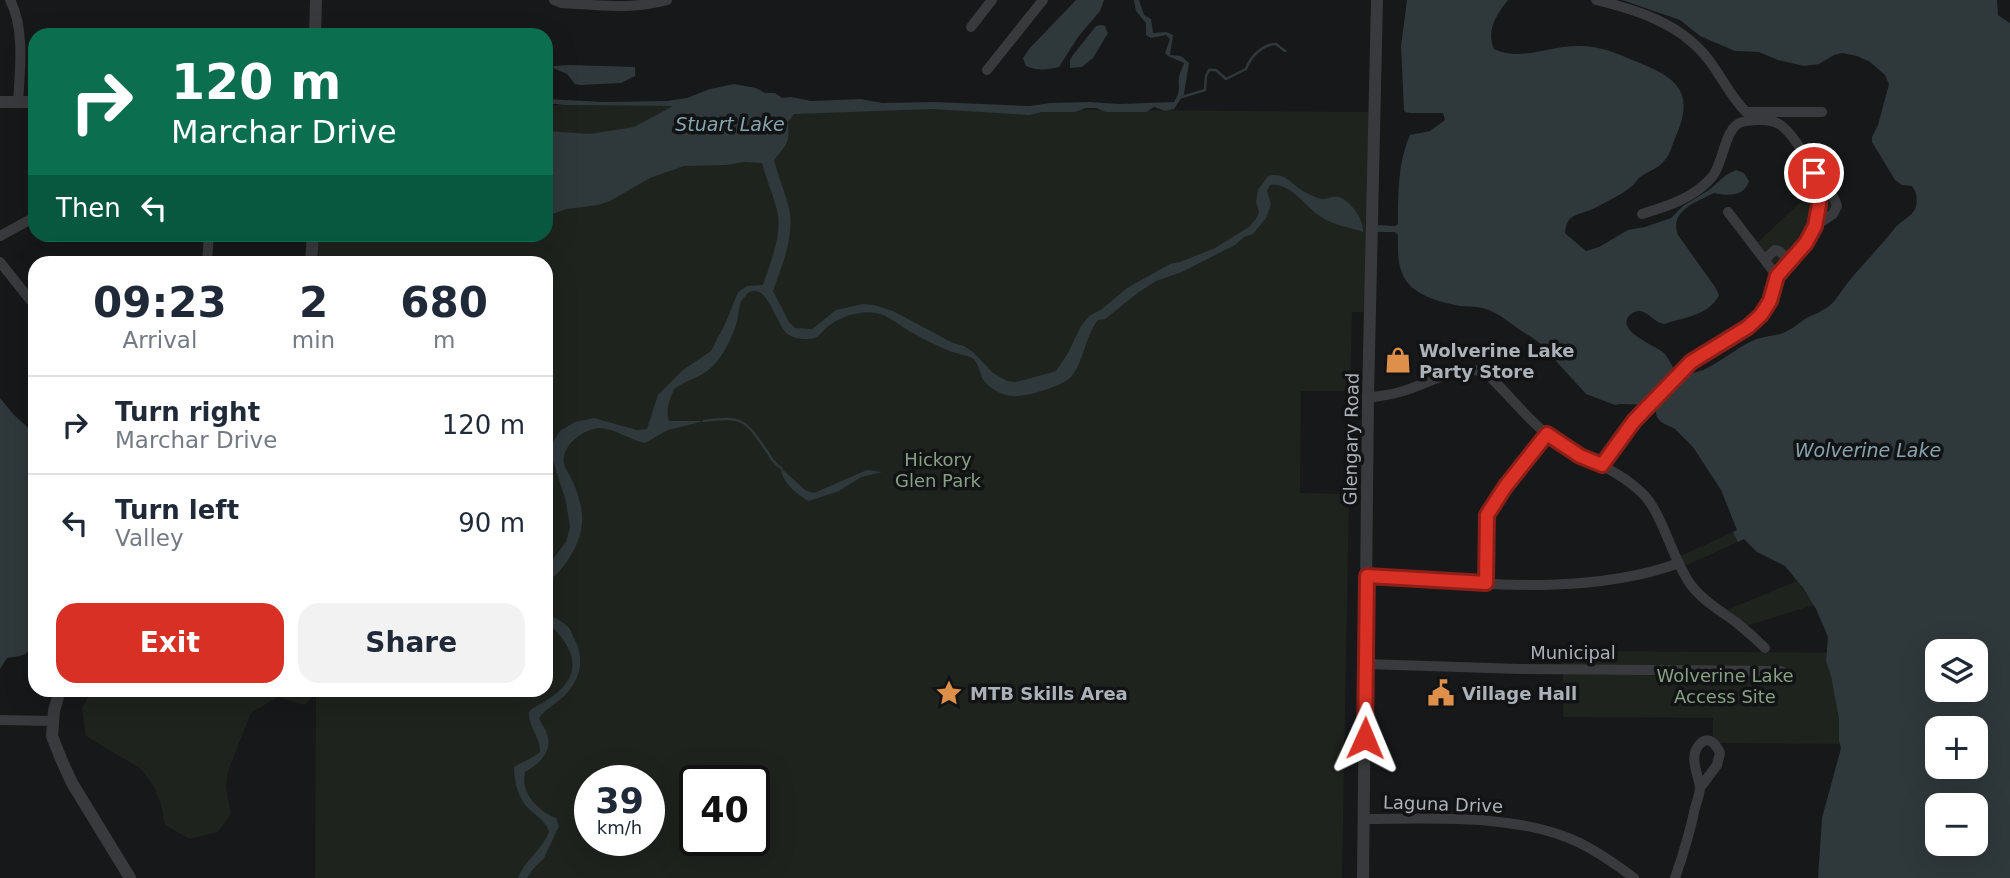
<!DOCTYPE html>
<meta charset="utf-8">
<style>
:root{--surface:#fff;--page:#f2f2f3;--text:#1f2937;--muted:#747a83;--line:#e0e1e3;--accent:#d93025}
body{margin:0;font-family:"DejaVu Sans",sans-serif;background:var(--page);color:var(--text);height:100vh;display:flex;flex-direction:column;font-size:26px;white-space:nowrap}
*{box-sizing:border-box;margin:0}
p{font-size:23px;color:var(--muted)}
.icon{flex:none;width:38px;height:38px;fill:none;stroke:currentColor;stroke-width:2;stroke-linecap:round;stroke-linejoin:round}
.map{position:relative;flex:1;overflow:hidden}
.sheet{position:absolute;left:28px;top:256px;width:525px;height:441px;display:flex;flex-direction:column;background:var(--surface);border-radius:21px;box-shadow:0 7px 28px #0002}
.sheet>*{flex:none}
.hud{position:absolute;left:28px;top:28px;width:525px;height:214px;border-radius:21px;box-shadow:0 7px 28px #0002;background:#0b6e4f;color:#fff;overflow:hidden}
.controls{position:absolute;left:1925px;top:639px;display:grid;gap:14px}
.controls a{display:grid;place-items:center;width:63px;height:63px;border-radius:14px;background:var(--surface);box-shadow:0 7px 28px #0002;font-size:35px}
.speed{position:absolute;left:574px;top:765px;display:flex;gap:14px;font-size:35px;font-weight:700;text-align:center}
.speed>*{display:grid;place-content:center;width:91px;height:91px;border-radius:50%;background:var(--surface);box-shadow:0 7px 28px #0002;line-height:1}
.speed small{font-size:18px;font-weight:400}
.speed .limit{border:4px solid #111;border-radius:10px;background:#fff;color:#111}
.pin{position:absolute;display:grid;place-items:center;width:60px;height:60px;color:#fff;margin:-30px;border:4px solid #fff;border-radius:50%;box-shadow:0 2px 7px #0007}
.me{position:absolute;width:77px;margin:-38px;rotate:1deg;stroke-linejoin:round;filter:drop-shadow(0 0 5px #0008)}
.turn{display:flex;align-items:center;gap:24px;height:147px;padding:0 28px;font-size:32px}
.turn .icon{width:91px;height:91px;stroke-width:2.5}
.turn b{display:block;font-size:49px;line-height:60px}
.then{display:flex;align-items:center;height:66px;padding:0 28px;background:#0003;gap:14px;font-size:26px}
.eta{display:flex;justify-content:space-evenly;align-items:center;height:119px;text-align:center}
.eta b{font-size:42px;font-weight:600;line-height:49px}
.cta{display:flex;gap:14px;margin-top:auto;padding:14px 28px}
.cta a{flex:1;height:80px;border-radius:21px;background:var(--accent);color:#fff;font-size:28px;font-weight:600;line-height:80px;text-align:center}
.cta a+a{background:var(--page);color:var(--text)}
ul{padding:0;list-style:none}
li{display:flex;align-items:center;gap:21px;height:98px;padding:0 28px;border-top:2px solid var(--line)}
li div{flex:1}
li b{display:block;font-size:26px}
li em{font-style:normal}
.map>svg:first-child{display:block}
.green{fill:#1e231e;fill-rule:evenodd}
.water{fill:#2f383b;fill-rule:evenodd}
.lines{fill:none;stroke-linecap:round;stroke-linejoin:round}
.stream{stroke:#2f383b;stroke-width:2.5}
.minor{stroke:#393a3d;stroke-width:10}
.tertiary{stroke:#393a3d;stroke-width:12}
.route-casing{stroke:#8d1f18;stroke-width:18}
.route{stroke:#d93025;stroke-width:12}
.labels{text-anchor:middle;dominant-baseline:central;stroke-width:7;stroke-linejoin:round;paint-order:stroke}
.poi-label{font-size:18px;font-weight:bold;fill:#abb1b7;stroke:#121314;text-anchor:start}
.street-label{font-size:18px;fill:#abb1b7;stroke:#121314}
.park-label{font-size:18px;fill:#88a084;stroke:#121314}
.water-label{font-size:19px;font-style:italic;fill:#86a3ae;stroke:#121314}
</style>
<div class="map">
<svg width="2010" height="878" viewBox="0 0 2010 878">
<rect width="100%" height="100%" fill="#171819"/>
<g class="green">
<path d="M546 105 1369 112 1367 312H1352L1350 391H1301L1300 493 1349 494 1342 878H315L316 692 305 705 278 697 251 713 228 771 226 787 231 814 218 832 190 839 165 825 161 805 154 787 141 769 86 736 82 708 92 690H546V262H317V235L546 234ZM590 780H649V840H590ZM695 780H754V840H695Z"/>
<path d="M1811 192 1814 195 1816 193 1826 194 1833 206 1783 265C1771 265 1765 252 1758 242Z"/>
<polygon points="1733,532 1738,542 1683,567 1678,557"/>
<polygon points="1797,581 1814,605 1746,626 1724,611"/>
<polygon points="1563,651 1887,653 1839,725 1840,744 1718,743 1713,739 1713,718 1563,717"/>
</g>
<g class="water">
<path d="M1076 0H1104L1100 11 1078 37 1059 67C1048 70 1037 71 1026 66L1023 58 1029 49Z"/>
<path d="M1134 0H1139L1144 15 1151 19 1153 33 1166 32 1173 35 1170 55 1181 56 1189 63 1184 94 1174 109 1165 111 1154 107 1146 112H1106L1096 108H1086L1075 112H1042L1029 115 932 109 794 114 788 122C790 143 787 144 774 160 778 176 785 192 789 208 795 235 782 266 773 291L789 322 795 328 812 329 836 310 863 304 874 305 893 311 953 343 964 346 973 352 993 373 1007 381 1016 382 1046 374 1056 371 1068 353 1081 326 1089 316 1102 309 1127 288 1170 264 1180 262 1215 248 1249 227 1256 219 1259 212 1256 202 1258 190 1268 176C1287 171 1292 187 1307 193 1311 195 1318 199 1323 199 1329 199 1333 195 1339 197 1351 201 1364 220 1363 232 1349 227 1333 225 1321 217 1305 207 1291 182 1270 185L1267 191 1271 204 1266 218 1253 234 1244 237 1235 245 1182 272 1156 281 1139 292 1105 319 1098 320C1085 336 1084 362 1071 377 1063 386 1024 398 1012 396 1001 395 991 389 984 381 979 374 980 363 972 358 966 355 958 354 952 352 937 346 923 339 909 331 898 324 889 316 876 313 860 310 839 317 826 328 822 332 820 336 814 338 807 340 795 339 789 335 776 328 769 281 748 293 747 294 742 300 741 301 739 307 738 316 737 322 733 335 726 350 718 360 705 378 691 377 674 389 670 400 665 409 669 421H704L668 430 645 443C630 440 614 428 599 428 583 429 561 446 564 463 565 469 569 473 571 478 575 485 578 495 580 503 589 534 569 565 546 584V568L566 542 570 527 566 502 551 454 553 442 558 434 561 430 575 422 594 418 637 430 647 429 658 395 683 370 711 351 726 322 738 292 747 286 763 285C770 263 783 234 777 210 773 194 766 179 762 163L744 162 726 165 684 166 650 178 610 201 598 205 567 209 546 216V131L590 134 634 127 673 106 565 105 546 103V99L604 102 667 101 687 98 710 89 734 84 756 88 765 93H775L782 98 791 97 811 101 861 99 882 103 935 102 1030 106 1050 103 1090 102 1119 104 1174 102C1183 87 1176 86 1180 73 1181 70 1183 67 1184 63L1168 56 1165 53 1170 39 1166 35 1151 38 1146 35V23L1136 11Z"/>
<path d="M1407 0H1508C1496 15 1486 31 1494 49 1521 62 1551 45 1579 46 1602 46 1615 53 1635 61 1675 77 1696 90 1676 136 1672 144 1671 153 1665 160 1658 169 1648 171 1639 178 1636 181 1635 184 1632 186 1622 195 1607 201 1595 208 1588 212 1577 213 1571 218 1566 222 1566 228 1565 233L1567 235 1586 251 1599 247 1628 230 1645 227 1671 218 1683 206 1709 190 1726 175 1736 170 1744 173 1749 181C1744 197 1728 196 1714 193 1696 202 1669 211 1678 235L1715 287 1719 295C1710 315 1682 318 1664 324 1652 323 1645 304 1631 314 1612 330 1657 346 1664 353 1671 360 1673 374 1685 374 1710 374 1734 347 1757 339 1765 336 1774 336 1783 333 1792 329 1798 324 1805 319 1813 314 1822 312 1829 306 1837 300 1842 289 1849 281 1864 263 1880 247 1894 229 1900 221 1914 216 1916 206 1918 199 1916 191 1912 186L1902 185 1895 180 1872 142V137L1878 125 1889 84 1885 75 1870 62 1857 56 1842 53 1834 55 1819 64 1804 66 1778 60 1759 52 1735 51 1700 36 1680 20 1622 0H1997L1998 15 2010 23V878H1818L1822 818 1841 748 1839 741V718L1831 676 1826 661 1828 637 1816 609 1803 588 1785 566 1757 552 1744 539 1738 542 1733 532 1737 530 1721 490 1693 447 1675 429 1661 422 1657 417 1655 409 1651 405 1620 404 1615 405 1586 394 1555 360C1549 349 1538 341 1528 335 1512 326 1500 312 1482 308 1475 306 1467 307 1460 306 1439 302 1410 295 1402 273 1397 261 1398 247 1398 235L1395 232H1377L1378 225 1395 226 1398 224C1398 194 1398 162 1410 135L1430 131 1445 120 1443 113H1410L1405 112 1404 110 1401 46ZM1937 651H1976V690H1937ZM1937 728H1976V766H1937ZM1937 805H1976V844H1937Z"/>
<polygon points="1101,25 1105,26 1108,33 1093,58 1082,67 1070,68 1070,60 1073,55 1096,26"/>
<polygon points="569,65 635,67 635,76 621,83 580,85 575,84 567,74 553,68 554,66"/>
<path d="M0 398 14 415 35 434V624L28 632C28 636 29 640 30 644 31 657 16 656 7 658L0 669Z"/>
<path d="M781 468 805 490 814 493 867 470 882 472 861 477 839 491 809 501C797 495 781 481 781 468Z"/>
<path d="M546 613C553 617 564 622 569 628 571 631 572 634 574 638 584 657 582 676 567 693 558 703 547 707 539 718 541 724 545 727 547 734 553 752 539 764 525 772 520 793 538 811 556 818L559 826 544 858 533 869 527 878H518C525 860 542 850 549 832 546 819 530 813 523 802 517 792 514 778 514 767 523 761 532 759 540 752 541 737 528 728 529 712 534 706 540 705 547 700 586 676 576 648 546 621Z"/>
</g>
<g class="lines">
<g class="stream">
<path d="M1182 97 1205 90 1206 76 1209 70H1216L1226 79 1246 69C1250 57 1263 44 1276 44L1285 51"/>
<path d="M704 421C742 416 745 419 766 450 771 457 773 463 781 468"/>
</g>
<g class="minor">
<path d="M10 0C25 28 20 71 18 102"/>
<path d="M554 0 561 3C596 5 633 10 667 0"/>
<path d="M1596 0C1638 10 1681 24 1708 59 1722 77 1730 96 1746 112H1822"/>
<polyline points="971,27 992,0"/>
<polyline points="987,70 1043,0"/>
<path d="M1642 214C1668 206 1694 198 1712 177 1724 163 1724 127 1742 122 1752 119 1770 119 1779 124 1793 132 1816 172 1819 187 1821 199 1819 213 1815 224 1809 245 1791 261 1777 276"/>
<path d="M1815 226 1833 214 1837 206C1834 195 1829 192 1820 188"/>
<polyline points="0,236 35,217"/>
<polyline points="1765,259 1775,250 1779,251 1791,261"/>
<polyline points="0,262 35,306"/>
<polyline points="207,262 209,234"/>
<path d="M1368 398C1379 396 1390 395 1400 392 1428 384 1454 366 1484 371 1507 392 1528 421 1553 439 1584 459 1617 468 1644 495 1663 515 1673 561 1691 585 1703 601 1721 611 1737 623 1747 631 1756 639 1765 648"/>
<polyline points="1602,465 1634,421 1691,362 1748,327 1761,315 1770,301 1775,289 1777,276 1728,212"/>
<path d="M1367 576C1466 582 1584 598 1679 563"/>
<polyline points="1486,584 1487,515 1505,487 1547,434"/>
<polyline points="1366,664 1520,669 1781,671"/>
<polyline points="0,720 53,721"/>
<path d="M1364 819C1432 819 1518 813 1580 843 1600 853 1617 865 1634 878"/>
<path d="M1675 878C1683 855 1690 832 1695 808 1697 802 1700 793 1700 787 1698 773 1688 756 1700 744 1709 734 1717 746 1720 753L1717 765 1700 788"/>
</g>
<g class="tertiary">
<polyline points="315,35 316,0"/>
<polyline points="0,102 35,102"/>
<polyline points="311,262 313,234"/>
<polyline points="60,690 54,711 52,736 61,759 72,783 130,878"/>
<polyline points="1363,878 1368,398 1377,0"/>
</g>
</g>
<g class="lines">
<g class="route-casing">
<polyline id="route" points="1365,738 1367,576 1486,583 1487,515 1505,487 1547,434 1580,456 1602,465 1634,421 1691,362 1748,327 1761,315 1770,301 1777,276 1806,243 1815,226 1819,205 1820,188 1814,173"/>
</g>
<use href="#route" class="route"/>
</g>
<defs>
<g id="shop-bare" transform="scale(2.1)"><path d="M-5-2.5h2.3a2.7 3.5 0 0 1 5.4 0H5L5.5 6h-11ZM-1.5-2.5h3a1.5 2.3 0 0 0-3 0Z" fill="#de8f4a" stroke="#121314" stroke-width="2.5" paint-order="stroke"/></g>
<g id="sight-bare" transform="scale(2.1)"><path d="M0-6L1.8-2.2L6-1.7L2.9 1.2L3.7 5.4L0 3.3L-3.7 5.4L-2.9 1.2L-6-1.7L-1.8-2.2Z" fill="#de8f4a" stroke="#121314" stroke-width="2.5" paint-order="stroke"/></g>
<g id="civic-bare" transform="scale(2.1)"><path d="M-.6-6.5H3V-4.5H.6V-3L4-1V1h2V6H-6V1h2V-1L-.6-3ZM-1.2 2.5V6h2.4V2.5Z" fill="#de8f4a" stroke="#121314" stroke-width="2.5" paint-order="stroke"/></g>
</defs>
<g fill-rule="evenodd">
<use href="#shop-bare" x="1398" y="360"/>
<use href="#sight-bare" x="949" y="693"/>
<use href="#civic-bare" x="1441" y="693"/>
</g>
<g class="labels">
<g class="poi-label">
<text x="1419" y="350">Wolverine Lake<tspan x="1419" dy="21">Party Store</tspan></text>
<text x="970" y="693">MTB Skills Area</text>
<text x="1462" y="693">Village Hall</text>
</g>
<g class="street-label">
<text transform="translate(1351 439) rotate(-89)">Glengary Road</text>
<text x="1573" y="652">Municipal</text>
<text transform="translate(1443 804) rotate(2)">Laguna Drive</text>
</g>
<g class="park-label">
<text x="938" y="459">Hickory<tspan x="938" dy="21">Glen Park</tspan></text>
<text x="1725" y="675">Wolverine Lake<tspan x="1725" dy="21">Access Site</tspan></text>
</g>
<g class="water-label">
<text x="730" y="124">Stuart Lake</text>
<text x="1868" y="450">Wolverine Lake</text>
</g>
</g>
</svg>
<div class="controls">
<a><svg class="icon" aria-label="layers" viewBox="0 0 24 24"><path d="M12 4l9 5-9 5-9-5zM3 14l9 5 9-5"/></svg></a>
<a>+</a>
<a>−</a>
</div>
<div class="speed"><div>39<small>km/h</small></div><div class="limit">40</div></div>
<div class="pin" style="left:1814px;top:173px;background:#d93025"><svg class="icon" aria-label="arrive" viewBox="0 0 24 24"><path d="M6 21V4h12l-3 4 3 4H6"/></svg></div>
<svg class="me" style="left:1365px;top:738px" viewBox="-20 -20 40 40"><path d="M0-17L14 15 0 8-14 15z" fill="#d93025" stroke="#fff" stroke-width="4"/></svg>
<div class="hud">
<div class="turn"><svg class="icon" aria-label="right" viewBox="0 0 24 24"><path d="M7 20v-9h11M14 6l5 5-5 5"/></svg><div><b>120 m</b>Marchar Drive</div></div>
<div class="then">Then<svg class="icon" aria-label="left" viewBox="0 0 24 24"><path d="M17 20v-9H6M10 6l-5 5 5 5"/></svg></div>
</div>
<section class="sheet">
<div class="eta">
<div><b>09:23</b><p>Arrival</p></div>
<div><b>2</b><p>min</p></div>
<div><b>680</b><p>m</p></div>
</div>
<ul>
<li><svg class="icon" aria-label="right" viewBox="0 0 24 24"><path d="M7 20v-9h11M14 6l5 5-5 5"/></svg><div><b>Turn right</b><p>Marchar Drive</p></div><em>120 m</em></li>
<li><svg class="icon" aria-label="left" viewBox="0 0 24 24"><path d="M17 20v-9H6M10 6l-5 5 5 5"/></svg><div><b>Turn left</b><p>Valley</p></div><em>90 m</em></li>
</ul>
<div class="cta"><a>Exit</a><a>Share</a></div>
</section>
</div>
